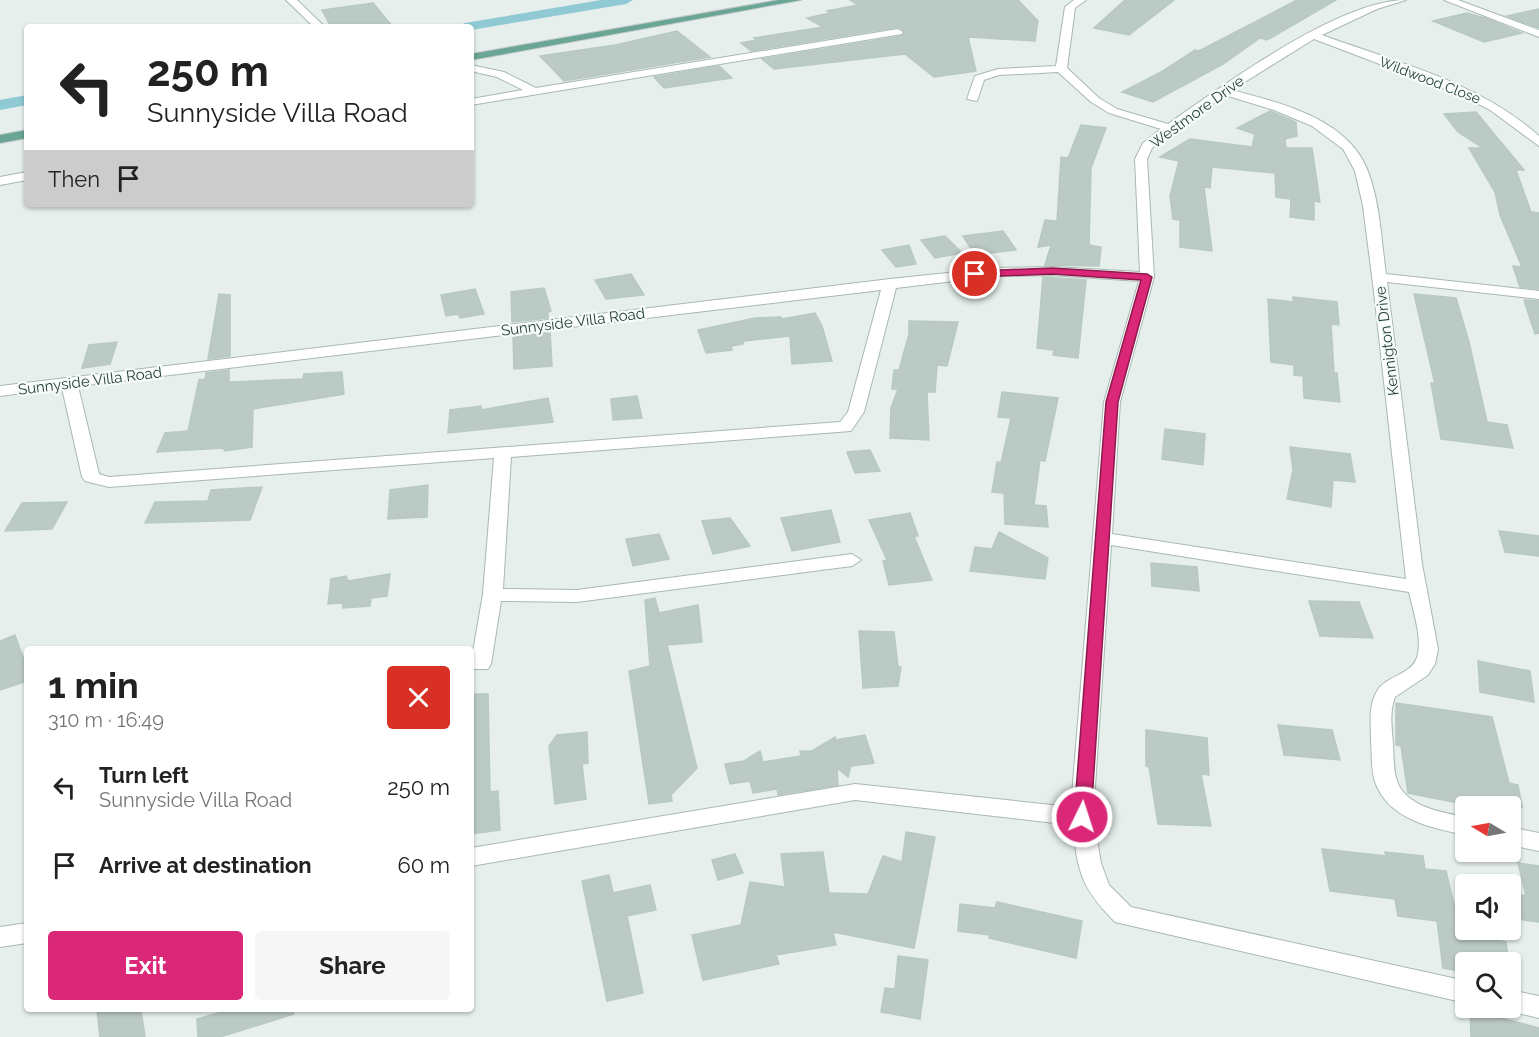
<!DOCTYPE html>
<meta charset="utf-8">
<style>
:root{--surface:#fff;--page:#f6f6f6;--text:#222;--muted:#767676;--accent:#db2777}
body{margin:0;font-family:Raleway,sans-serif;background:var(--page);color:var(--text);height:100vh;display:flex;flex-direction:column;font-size:22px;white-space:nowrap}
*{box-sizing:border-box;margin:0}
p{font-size:20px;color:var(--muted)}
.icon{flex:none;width:33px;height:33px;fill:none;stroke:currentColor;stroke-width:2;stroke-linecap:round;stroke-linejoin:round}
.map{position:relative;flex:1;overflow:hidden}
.details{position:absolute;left:24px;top:646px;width:450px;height:366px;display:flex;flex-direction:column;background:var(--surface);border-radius:6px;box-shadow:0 2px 4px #0004}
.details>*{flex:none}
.guide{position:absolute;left:24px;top:24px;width:450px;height:183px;border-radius:6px;box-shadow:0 2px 4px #0004;background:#fff;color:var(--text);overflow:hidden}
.needle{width:39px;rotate:280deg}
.controls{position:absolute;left:1455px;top:796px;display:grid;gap:12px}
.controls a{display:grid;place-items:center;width:66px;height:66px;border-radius:6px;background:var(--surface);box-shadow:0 2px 4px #0004;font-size:30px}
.pin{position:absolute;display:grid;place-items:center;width:51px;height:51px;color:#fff;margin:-26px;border:3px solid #fff;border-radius:50%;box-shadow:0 2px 6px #0007}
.me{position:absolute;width:66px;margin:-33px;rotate:4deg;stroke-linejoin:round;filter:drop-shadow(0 0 4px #0008)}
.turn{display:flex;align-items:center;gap:21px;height:126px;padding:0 24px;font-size:27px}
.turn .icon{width:78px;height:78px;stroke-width:2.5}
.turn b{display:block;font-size:42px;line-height:51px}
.then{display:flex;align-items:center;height:57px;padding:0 24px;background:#0003;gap:12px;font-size:22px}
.round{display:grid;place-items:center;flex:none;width:63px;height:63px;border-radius:6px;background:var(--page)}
.headline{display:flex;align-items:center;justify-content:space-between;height:102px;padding:0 24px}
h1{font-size:36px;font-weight:700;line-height:45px}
.primary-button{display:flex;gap:12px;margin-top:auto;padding:12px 24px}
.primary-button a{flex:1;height:69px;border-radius:6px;background:var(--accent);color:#fff;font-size:24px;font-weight:700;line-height:69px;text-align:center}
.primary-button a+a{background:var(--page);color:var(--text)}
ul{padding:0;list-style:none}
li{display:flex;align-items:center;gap:18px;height:78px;padding:0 24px}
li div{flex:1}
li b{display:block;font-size:22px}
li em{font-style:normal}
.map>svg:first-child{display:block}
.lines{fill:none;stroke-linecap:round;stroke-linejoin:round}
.canal{fill:#8ec9d4;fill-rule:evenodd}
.building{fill:#bbcac4;stroke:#b8c9c2;stroke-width:1.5}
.street-casing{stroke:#a8b8b2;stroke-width:2}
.primary-casing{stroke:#c2cac8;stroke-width:2}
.street{fill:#fff;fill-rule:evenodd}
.primary{fill:#6aa596;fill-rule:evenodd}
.route{fill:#db2777;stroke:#8e194d;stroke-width:1.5}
.labels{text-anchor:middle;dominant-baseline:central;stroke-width:4.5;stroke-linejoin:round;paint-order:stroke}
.far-street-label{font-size:14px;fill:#24423a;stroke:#f7fbf9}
.street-label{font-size:15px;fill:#24423a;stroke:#f7fbf9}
</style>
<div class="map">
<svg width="1539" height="1037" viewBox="0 0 1539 1037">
<rect width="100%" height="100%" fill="#e6efeb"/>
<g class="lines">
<g class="canal">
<polygon points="601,0 633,0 626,4 471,30 471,27 458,27 465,23"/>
<polygon points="27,95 27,105 0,110 0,100"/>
</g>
</g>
<g class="building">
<polygon points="850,0 1018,0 1038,21 1035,41 968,37 976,71 934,77 905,54 774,69 762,59 902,36 905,31 898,27 751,51 741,43 757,40 754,38 823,27 807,18 830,13 827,11 858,5"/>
<polygon points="1125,0 1174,0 1129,35 1094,28"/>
<polygon points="1297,0 1336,0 1267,40 1260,38 1223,64 1153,102 1122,92 1163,71 1195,50 1199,51"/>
<polygon points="373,3 393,27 331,27 322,10"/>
<polygon points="1539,9 1539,28 1507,16"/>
<polygon points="1467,13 1488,19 1522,33 1484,42 1433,21"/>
<polygon points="677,31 710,57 564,81 540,56 615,45"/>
<polygon points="719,66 732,78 664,88 654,77"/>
<polygon points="1270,111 1296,122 1297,136 1285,139 1286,148 1312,148 1320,202 1314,201 1314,220 1290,217 1291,199 1276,197 1275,173 1212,167 1210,188 1204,187 1212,251 1180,247 1180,220 1173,219 1170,196 1179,161 1160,157 1190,139 1252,147 1255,134 1237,128"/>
<polygon points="1476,112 1524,170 1516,170 1531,212 1539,213 1539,289 1520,287 1513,266 1522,267 1500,215 1495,192 1469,148 1483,148 1458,132 1444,114"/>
<polygon points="1081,125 1106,128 1091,168 1089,245 1101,247 1099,266 1045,265 1051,245 1038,247 1045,220 1057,221 1061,157 1068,158"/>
<polygon points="1003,231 1016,250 975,255 963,236"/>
<polygon points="945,236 962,253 935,258 921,240"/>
<polygon points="909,245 916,264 896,267 882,250"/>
<polygon points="631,274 644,295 606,299 595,280"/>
<polygon points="1043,277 1086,280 1078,358 1053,355 1054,350 1037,348"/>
<polygon points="544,288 551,311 548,312 548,318 512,322 511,292"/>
<polygon points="475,289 484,314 460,318 458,314 446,316 441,295"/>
<polygon points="219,294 230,295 230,356 208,359"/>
<polygon points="1414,294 1456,298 1469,342 1487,422 1507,425 1513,448 1441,439 1431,383 1435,384"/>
<polygon points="1293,297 1337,302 1339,325 1331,324 1334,373 1337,373 1340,402 1304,398 1303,376 1294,375 1294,365 1271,362 1268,299 1293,302"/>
<polygon points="1524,300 1539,301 1539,333 1535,334"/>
<polygon points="815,313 822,326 832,361 792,364 790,336 744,341 743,344 731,346 732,350 706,353 698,330 755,318 781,317 782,319"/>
<polygon points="909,321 958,322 947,366 937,365 935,392 927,392 929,440 890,438 891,408 898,389 892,389 894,370 899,370 909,334"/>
<polygon points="550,332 552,366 514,369 513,336"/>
<polygon points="117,342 110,364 82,368 89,345"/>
<polygon points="229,370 229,382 303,379 304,374 342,372 344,394 253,409 252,447 225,451 223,448 157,452 165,433 188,431 199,380 205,379 206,373"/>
<polygon points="1002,392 1058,398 1045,461 1040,460 1034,505 1046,506 1048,527 1005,524 1004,493 992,492 997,462 1001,463 1011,418 998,417"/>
<polygon points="637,396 642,418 613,420 611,399"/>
<polygon points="548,398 553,422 448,433 450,410 481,406 481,410"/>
<polygon points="1165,429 1205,434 1203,465 1162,459"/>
<polygon points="1290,447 1350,454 1355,482 1333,480 1331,507 1287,499 1293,470"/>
<polygon points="870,450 880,471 855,473 847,452"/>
<polygon points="428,485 427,517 388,519 390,490"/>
<polygon points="262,487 250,520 145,523 155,502 208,501 211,490"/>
<polygon points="67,502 52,529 5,531 22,503"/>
<polygon points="831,510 840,542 792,551 781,518"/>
<polygon points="910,513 918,536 914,536 932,580 889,585 883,561 887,560 869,520"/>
<polygon points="730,518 750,546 713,554 702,521"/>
<polygon points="1499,531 1539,536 1539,556 1505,552"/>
<polygon points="999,532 1048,558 1045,579 970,571 975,547 992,549"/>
<polygon points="659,534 669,559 633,566 626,539"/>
<polygon points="1151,563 1197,567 1199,591 1152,586"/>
<polygon points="390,574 387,596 371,598 370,606 343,608 343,603 328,604 331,579 346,576 348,581"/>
<polygon points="655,598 659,613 698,605 702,642 667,645 697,768 671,795 672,801 649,804 629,671 650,666 645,600"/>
<polygon points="1309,601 1359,602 1373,638 1320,636"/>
<polygon points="859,631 894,632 898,667 901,667 898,686 863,688"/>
<polygon points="15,635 27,669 27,681 0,690 0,641"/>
<polygon points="1478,661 1530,671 1534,702 1480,692"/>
<polygon points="471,694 488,694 490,792 498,791 500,830 471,834"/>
<polygon points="1396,703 1492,717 1509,783 1518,785 1522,807 1479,807 1408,793 1401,746 1396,745"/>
<polygon points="1278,725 1332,730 1340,760 1284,755"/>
<polygon points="1146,730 1207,738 1209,775 1201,774 1211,826 1158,824 1149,767 1146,766"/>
<polygon points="587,732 588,763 582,764 586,799 555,804 549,746 557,735"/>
<polygon points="865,735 874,763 851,766 848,777 837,768 838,785 778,795 777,789 753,793 750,781 730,784 725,764 744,761 760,751 763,762 801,756 800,751 812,751 835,737 835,740"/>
<polygon points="906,832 935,837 914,948 833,932 836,945 776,955 779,964 703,980 692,935 741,925 750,882 785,887 781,854 823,852 829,893 868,894 883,856 902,862"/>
<polygon points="1322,849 1386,856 1385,852 1423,856 1425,869 1446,871 1461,934 1506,942 1509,963 1466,963 1466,972 1443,968 1437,921 1398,916 1395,899 1330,891"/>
<polygon points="735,854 743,873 718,880 712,860"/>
<polygon points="1518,863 1539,866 1539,922 1510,918 1510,896 1526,895"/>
<polygon points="609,875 613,893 650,885 656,910 627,916 643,993 607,1001 582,881"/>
<polygon points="997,902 1082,921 1076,958 989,938 990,935 958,931 960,904 995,908"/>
<polygon points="898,956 928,960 920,1019 881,1012 885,988 895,989"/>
<polygon points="97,1010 141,1010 145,1037 100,1037"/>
<polygon points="229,1010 293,1010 294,1014 220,1037 198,1037 197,1019"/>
<polygon points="1470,1010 1539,1028 1539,1037 1471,1037"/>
</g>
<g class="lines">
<g class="street-casing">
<g id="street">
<polygon points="286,0 297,0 325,27 314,27"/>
<path d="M1074 0H1086L1075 8 1067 68 1099 98 1117 109 1168 124C1224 85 1339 0 1406 0L1377 9 1322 35C1396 62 1479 82 1539 136V146L1490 110 1461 95 1314 39 1232 90C1280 103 1346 118 1367 169 1380 201 1381 239 1386 274L1539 291V299L1387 282 1422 564 1438 649 1435 664 1428 675 1395 697C1389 713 1392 728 1393 744 1394 756 1393 770 1397 781 1406 807 1443 813 1466 817V835C1431 828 1388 819 1375 782 1371 769 1372 754 1371 741 1371 723 1368 707 1377 691 1386 676 1409 675 1416 660 1424 642 1413 611 1409 592L1111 545 1093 817 1101 863 1109 885 1131 907 1466 981V1003L1115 922C1080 886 1079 874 1072 825L855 800 471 866V848L855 784 1071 807 1104 402 1139 281 1052 275 996 276 896 288 864 412 851 431 511 457 503 589 577 590 852 554 861 560 852 566 577 602 501 601 491 664 488 669H474L471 663 483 594 494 458 109 487 85 481 82 477 62 388 0 396V386L890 279 996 268 1052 267 1140 272 1135 159 1143 143 1161 129 1109 113 1091 102 1058 72 999 75 984 80 977 101 967 99 975 76 998 69 1056 66 1065 7ZM1225 95 1274 110 1312 126 1343 149 1355 171 1363 206 1374 292 1406 579 1112 534 1120 402 1154 277 1147 159 1152 148ZM881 290 848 412 840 422 109 477 99 474 78 386Z"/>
<polygon points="1444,0 1458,0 1539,30 1539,37"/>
<polygon points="898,29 903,32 902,34 471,105 471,99 523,90 497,77 471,71 471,65 504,72 536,88"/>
<polygon points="27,172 27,180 0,185 0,177"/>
<polygon points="1510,827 1539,833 1539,851 1510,845"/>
<polygon points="27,923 27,943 0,947 0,927"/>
<polygon points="1510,990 1539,996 1539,1018 1501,1009 1510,1008"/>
</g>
</g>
<g class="primary-casing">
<g id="primary">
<polygon points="779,0 801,0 471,60 471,54"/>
<polygon points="27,130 27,138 0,143 0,135"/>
</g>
</g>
<use href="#street" class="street"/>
<use href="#primary" class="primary"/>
</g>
<polygon class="route" points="1052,268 1147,274 1152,277 1118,402 1091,817 1088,821 1076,821 1074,817 1106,402 1141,280 1052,274 975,277 969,274 975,271"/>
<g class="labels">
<g class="far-street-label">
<text transform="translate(1430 80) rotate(21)">Wildwood Close</text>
</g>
<g class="street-label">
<text transform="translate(1197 112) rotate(-36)">Westmore Drive</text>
<text transform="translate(573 322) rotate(-7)">Sunnyside Villa Road</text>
<text transform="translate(1387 341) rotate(-97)">Kennigton Drive</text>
<text transform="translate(90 381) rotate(-7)">Sunnyside Villa Road</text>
</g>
</g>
</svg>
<div class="controls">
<a><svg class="needle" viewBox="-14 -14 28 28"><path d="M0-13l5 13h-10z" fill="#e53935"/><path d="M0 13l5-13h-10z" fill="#767676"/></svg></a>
<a><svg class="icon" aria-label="sound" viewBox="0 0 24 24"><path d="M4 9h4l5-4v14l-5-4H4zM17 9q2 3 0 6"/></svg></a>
<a><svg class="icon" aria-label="search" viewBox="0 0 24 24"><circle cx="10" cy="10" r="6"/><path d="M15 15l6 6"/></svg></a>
</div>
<div class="pin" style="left:975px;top:274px;background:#d93025"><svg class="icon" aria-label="arrive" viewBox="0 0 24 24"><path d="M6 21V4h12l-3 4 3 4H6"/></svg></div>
<svg class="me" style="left:1082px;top:817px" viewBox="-20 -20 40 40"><circle r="17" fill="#db2777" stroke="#fff" stroke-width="3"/><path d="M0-11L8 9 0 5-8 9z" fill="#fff"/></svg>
<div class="guide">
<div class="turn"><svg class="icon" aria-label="left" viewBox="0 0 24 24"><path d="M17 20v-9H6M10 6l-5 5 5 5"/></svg><div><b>250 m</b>Sunnyside Villa Road</div></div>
<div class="then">Then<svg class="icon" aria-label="arrive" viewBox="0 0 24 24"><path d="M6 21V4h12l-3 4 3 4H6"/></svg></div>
</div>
<section class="details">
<div class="headline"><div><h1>1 min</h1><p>310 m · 16:49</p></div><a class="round" style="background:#d93025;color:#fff"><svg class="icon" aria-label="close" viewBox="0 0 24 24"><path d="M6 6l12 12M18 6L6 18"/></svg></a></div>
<ul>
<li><svg class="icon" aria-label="left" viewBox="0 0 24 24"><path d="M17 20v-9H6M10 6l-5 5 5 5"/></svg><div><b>Turn left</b><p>Sunnyside Villa Road</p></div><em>250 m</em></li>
<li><svg class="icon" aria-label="arrive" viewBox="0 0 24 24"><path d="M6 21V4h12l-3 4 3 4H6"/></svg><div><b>Arrive at destination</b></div><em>60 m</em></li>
</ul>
<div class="primary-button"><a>Exit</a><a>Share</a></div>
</section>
</div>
